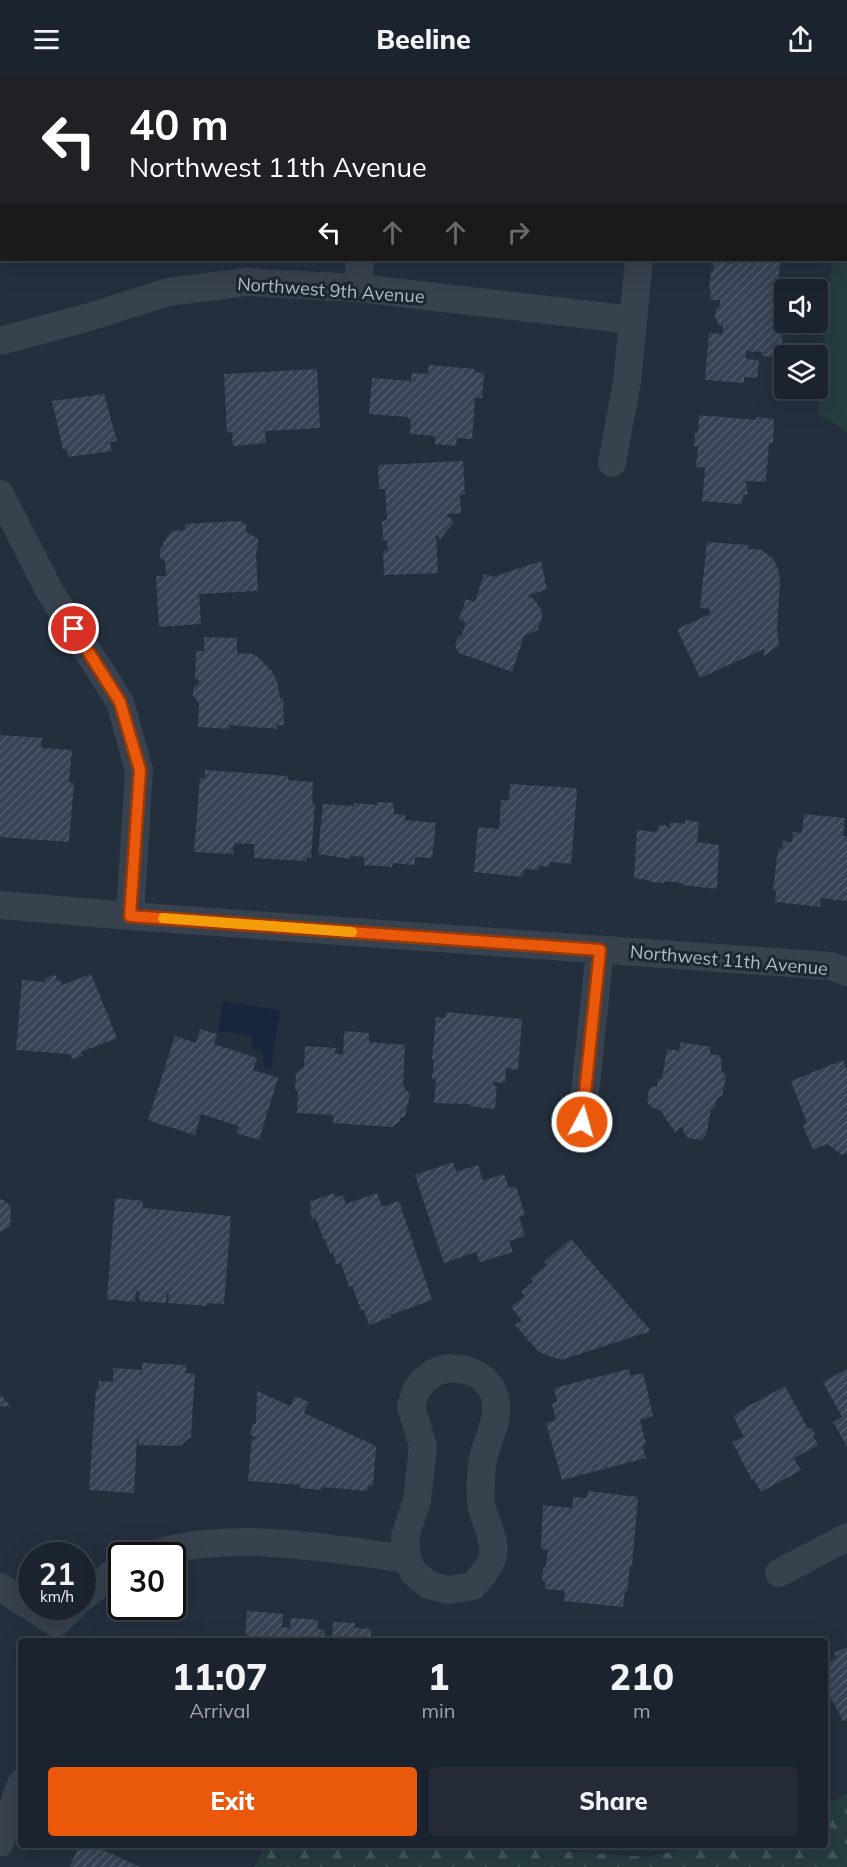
<!DOCTYPE html>
<style>
:root{--surface:#1b232e;--page:#242b36;--text:#f1f3f6;--muted:#a0a4aa;--line:#39404a;--accent:#ea580c}
body{margin:0;font-family:Mulish,sans-serif;background:var(--page);color:var(--text);height:100vh;display:flex;flex-direction:column;font-size:22px;white-space:nowrap}
*{box-sizing:border-box;margin:0}
p{font-size:20px;color:var(--muted)}
.icon{flex:none;width:33px;height:33px;fill:none;stroke:currentColor;stroke-width:2;stroke-linecap:round;stroke-linejoin:round}
.map{position:relative;flex:1;overflow:hidden}
.drawer{position:absolute;left:18px;top:1560px;width:810px;height:210px;display:flex;flex-direction:column;background:var(--surface);border-radius:6px;box-shadow:0 6px 24px #0002,0 0 0 2px var(--line)}
.drawer>*{flex:none}
.guide{position:absolute;left:0px;top:0px;width:848px;height:183px;box-shadow:0 6px 24px #0002,0 0 0 2px var(--line);background:#202124;color:#fff;overflow:hidden}
.fabs{position:absolute;left:774px;top:201px;display:grid;gap:12px}
.fabs a{display:grid;place-items:center;width:54px;height:54px;border-radius:6px;background:var(--surface);box-shadow:0 6px 24px #0002,0 0 0 2px var(--line);font-size:30px}
.speed{position:absolute;left:18px;top:1464px;display:flex;gap:12px;font-size:30px;font-weight:700;text-align:center}
.speed>*{display:grid;place-content:center;width:78px;height:78px;border-radius:50%;background:var(--surface);box-shadow:0 6px 24px #0002,0 0 0 2px var(--line);line-height:1}
.speed small{font-size:15px;font-weight:400}
.speed .limit{border:3px solid #111;border-radius:9px;background:#fff;color:#111}
.pin{position:absolute;display:grid;place-items:center;width:51px;height:51px;color:#fff;margin:-26px;border:3px solid #fff;border-radius:50%;box-shadow:0 2px 6px #0007}
.me{position:absolute;width:66px;margin:-33px;rotate:6deg;stroke-linejoin:round;filter:drop-shadow(0 0 4px #0008)}
.turn{display:flex;align-items:center;gap:21px;height:126px;padding:0 30px;font-size:27px}
.turn .icon{width:78px;height:78px;stroke-width:2.5}
.turn b{display:block;font-size:42px;line-height:51px}
.lanes{display:flex;align-items:center;height:57px;padding:0 30px;background:#0003;justify-content:center;gap:30px;direction:ltr}
.lanes .off{opacity:.35}
.eta{display:flex;justify-content:space-evenly;align-items:center;height:102px;text-align:center}
.eta b{font-size:36px;font-weight:800;line-height:42px}
.button{display:flex;gap:12px;margin-top:auto;padding:12px 30px}
.button a{flex:1;height:69px;border-radius:6px;background:var(--accent);color:#fff;font-size:24px;font-weight:800;line-height:69px;text-align:center}
.button a+a{background:var(--page);color:var(--text)}
header{display:flex;justify-content:space-between;align-items:center;height:78px;padding:0 30px;background:var(--surface);font-size:27px;font-weight:800}
.map>svg:first-child{display:block}
.green{fill:#263c3f}
.forest{fill:url(#forest-firs)}
.water{fill:#17263c}
.building{fill:url(#building-hatch)}
.lines{fill:none;stroke-linecap:round;stroke-linejoin:round}
.street{stroke:#38414e;stroke-width:28}
.route-casing{stroke:#983908;stroke-width:15}
.route{stroke:#ea580c;stroke-width:10}
.slow{stroke:#f59e0b;stroke-width:10}
.labels{text-anchor:middle;dominant-baseline:central;stroke-width:6;stroke-linejoin:round;paint-order:stroke}
.street-label{font-size:18px;fill:#b4bcc9;stroke:#1d2633}
</style>
<header><svg class="icon" aria-label="menu" viewBox="0 0 24 24"><path d="M4 6h16M4 12h16M4 18h16"/></svg>Beeline<svg class="icon" aria-label="share" viewBox="0 0 24 24"><path d="M12 15V3M7 8l5-5 5 5M5 13v7h14v-7"/></svg></header>
<div class="map">
<svg width="847" height="1789" viewBox="0 0 847 1789">
<defs>
<pattern id="forest-firs" width="22" height="20" patternUnits="userSpaceOnUse" patternTransform="scale(1.5)"><rect width="22" height="20" fill="#263c3f"/><path d="M5 1l3.5 6h-7zM16 11l3.5 6h-7z" fill="#435659"/></pattern>
<pattern id="building-hatch" width="6" height="6" patternUnits="userSpaceOnUse" patternTransform="scale(1.5)"><rect width="6" height="6" fill="#364354"/><path d="M-1 1l2-2M0 6l6-6M5 7l2-2" fill="none" stroke="#515c6b"/></pattern>
</defs>
<rect width="100%" height="100%" fill="#242f3e"/>
<polygon class="green" points="847,15 847,354 818,336 832,182 846,182"/>
<polygon class="forest" points="847,1715 847,1789 255,1789 264,1769 269,1767 485,1767 645,1779 709,1767 825,1767 825,1728"/>
<polygon class="water" points="223,923 280,932 271,991 264,990 262,972 254,973 251,965 252,958 218,953"/>
<g class="building">
<polygon points="733,182 780,185 778,206 782,210 781,218 784,218 781,280 762,278 762,274 746,273 746,281 759,282 757,300 744,299 744,305 705,302 709,255 723,256 723,247 720,248 715,240 716,231 720,228 720,222 710,222 711,213 709,213 711,192 713,192 714,184 732,186"/>
<polygon points="429,287 475,291 474,294 484,295 482,320 475,320 472,361 457,360 456,368 435,366 435,358 410,356 411,342 408,341 408,339 369,336 372,300 411,303 412,295 428,296"/>
<polygon points="317,291 320,350 265,353 266,365 233,368 232,354 227,355 224,296"/>
<polygon points="104,316 117,363 110,364 112,373 68,379 67,371 63,372 52,323"/>
<polygon points="699,337 756,342 756,339 774,341 773,365 769,365 766,404 746,403 748,417 743,417 742,425 739,426 702,423 705,390 696,389 698,368 694,368 695,355 698,355"/>
<polygon points="463,383 465,417 460,417 461,435 446,436 454,444 440,461 436,457 438,495 384,497 383,473 388,473 387,462 383,462 382,443 387,442 385,411 379,411 378,387"/>
<polygon points="240,443 246,447 246,454 258,461 258,469 256,474 258,513 199,516 201,546 159,549 156,498 166,498 165,483 160,480 160,470 163,468 164,463 166,462 166,460 172,453 185,452 185,446"/>
<polygon points="707,464 748,467 748,471 760,471 770,478 774,482 778,491 780,502 777,552 779,567 764,578 764,571 700,600 677,551 710,536 710,531 700,530"/>
<polygon points="541,483 547,511 528,518 535,522 543,535 538,552 524,558 512,594 459,575 455,567 458,559 461,558 466,544 459,542 466,521 475,524 484,496 493,499"/>
<polygon points="204,559 237,560 237,576 250,575 258,579 271,592 277,603 280,620 283,620 284,647 277,647 277,651 229,647 229,651 198,649 199,625 193,618 193,610 199,605 199,602 195,601 196,573 204,573"/>
<polygon points="0,657 42,660 41,670 72,672 69,704 74,705 69,764 0,759"/>
<polygon points="205,692 288,698 288,702 313,704 312,725 315,725 311,780 307,779 306,783 254,780 254,766 234,765 233,776 194,774 200,700 205,700"/>
<polygon points="510,706 576,710 577,713 571,786 550,784 549,789 539,788 539,792 524,791 523,799 474,794 478,749 499,751 501,722 509,722"/>
<polygon points="377,724 394,725 394,736 405,737 405,742 436,745 432,780 415,779 415,787 393,785 392,789 364,787 364,779 351,778 350,781 318,776 323,726 354,728 354,725 377,727"/>
<polygon points="804,736 845,740 843,758 847,759 847,823 821,820 820,829 775,824 776,813 773,812 778,771 782,771 783,763 792,764 793,754 802,755"/>
<polygon points="685,742 699,744 697,764 719,767 717,811 682,807 682,805 664,803 664,805 650,804 649,802 634,800 637,752 656,754 659,747 666,747 669,751 670,744 685,746"/>
<polygon points="55,896 57,903 60,902 62,907 91,896 117,960 81,974 83,977 72,981 70,976 16,972 22,902 46,904 44,901"/>
<polygon points="446,934 522,941 518,992 506,990 505,1005 494,1004 494,1008 497,1008 495,1031 469,1028 470,1026 434,1025 436,1001 432,1001 434,982 432,981 436,939 445,940"/>
<polygon points="200,951 217,956 214,966 257,980 253,992 278,1000 259,1062 236,1055 239,1048 201,1036 195,1057 148,1042 175,958 196,965"/>
<polygon points="344,953 369,955 369,964 405,967 403,1008 410,1017 405,1038 400,1040 400,1043 392,1049 333,1045 333,1037 297,1035 298,1014 295,1011 296,995 304,989 305,968 336,970 335,976 343,976"/>
<polygon points="681,964 711,969 710,976 719,977 722,983 721,992 726,998 722,1018 717,1020 715,1029 711,1032 706,1057 701,1062 688,1060 683,1053 683,1049 681,1049 675,1054 660,1032 652,1030 647,1024 649,1011 653,1008 657,1009 658,1001 662,1001 667,971 679,973"/>
<polygon points="843,982 847,992 847,1075 842,1077 827,1066 813,1072 803,1047 807,1045 791,1003"/>
<polygon points="453,1084 456,1094 478,1087 483,1103 504,1096 509,1110 516,1108 525,1137 519,1139 525,1158 509,1163 513,1174 480,1184 476,1174 444,1185 415,1097"/>
<polygon points="334,1115 336,1120 343,1117 346,1126 377,1115 382,1129 399,1123 432,1222 390,1237 391,1239 369,1247 364,1232 361,1232 352,1208 349,1209 341,1185 336,1186 333,1175 330,1176 325,1161 323,1161 316,1140 313,1142 309,1132 312,1131 309,1124"/>
<polygon points="0,1120 11,1128 10,1149 0,1154"/>
<polygon points="115,1120 143,1123 143,1130 231,1138 224,1226 207,1225 206,1228 168,1225 169,1216 167,1215 166,1225 139,1223 140,1214 136,1213 135,1224 107,1221"/>
<polygon points="571,1161 651,1253 561,1282 539,1274 515,1247 522,1243 511,1229 525,1218 521,1214 533,1204 530,1201 547,1187 544,1184"/>
<polygon points="142,1285 186,1287 186,1295 195,1296 191,1358 180,1368 138,1367 139,1361 137,1361 134,1415 89,1412 96,1311 98,1311 99,1303 113,1304 113,1290 142,1292"/>
<polygon points="629,1291 630,1298 643,1295 653,1338 640,1342 646,1367 642,1367 646,1380 562,1402 546,1345 556,1342 552,1326 557,1324 554,1310"/>
<polygon points="847,1291 847,1369 833,1344 842,1339 823,1304"/>
<polygon points="785,1308 808,1351 811,1350 816,1357 813,1358 818,1367 794,1380 801,1392 761,1414 754,1401 752,1402 732,1364 744,1359 733,1338 739,1335 738,1334"/>
<polygon points="257,1313 290,1328 295,1318 309,1324 304,1335 376,1368 373,1408 368,1408 367,1413 322,1409 322,1412 300,1410 301,1407 248,1403 252,1361 255,1362 255,1358 252,1358 250,1355 253,1346 256,1346"/>
<polygon points="0,1316 11,1329 0,1328"/>
<polygon points="588,1413 638,1419 632,1488 630,1488 627,1514 625,1514 623,1529 564,1523 565,1513 545,1511 546,1505 542,1502 543,1491 546,1488 548,1472 541,1471 543,1427 572,1430 573,1419 587,1420"/>
<polygon points="247,1533 283,1536 282,1549 290,1550 291,1540 318,1542 317,1551 325,1552 324,1563 245,1563"/>
<polygon points="333,1544 355,1545 355,1550 371,1551 371,1563 332,1563"/>
<polygon points="847,1569 847,1641 843,1643 825,1609 825,1586 837,1580 834,1575"/>
<polygon points="80,1767 92,1767 140,1789 69,1789"/>
</g>
<g class="lines">
<g class="street">
<polyline points="658,2 658,0"/>
<polyline points="0,21 2,21"/>
<polyline points="358,210 360,182"/>
<polyline points="0,263 86,240 168,214 246,204 358,210 633,242"/>
<polyline points="612,385 627,304 639,182"/>
<polyline points="0,416 50,514 120,624 139,692 130,838"/>
<polyline points="0,827 130,838 831,888 847,894"/>
<polyline points="582,1044 600,872"/>
<path d="M448 1290C469 1290 489 1298 495 1320 501 1344 484 1364 482 1387 481 1398 480 1412 481 1424 483 1442 496 1459 493 1477 491 1488 480 1500 473 1508L448 1512 429 1507 414 1495 407 1481 405 1458 417 1423 423 1368 411 1329 415 1315 423 1303 435 1294Z"/>
<path d="M148 1478C222 1451 330 1470 407 1481"/>
<polyline points="779,1495 847,1459"/>
<polyline points="0,1509 56,1545 73,1528"/>
<polyline points="82,1520 122,1488"/>
<polyline points="0,1765 21,1706"/>
</g>
</g>
<g class="lines">
<g class="route-casing">
<polyline id="route" points="74,551 120,624 140,692 130,838 600,872 582,1044"/>
</g>
<use href="#route" class="route"/>
<polyline class="slow" points="163,840 352,854"/>
</g>
<g class="labels">
<g class="street-label">
<text transform="translate(331 212) rotate(4)">Northwest 9th Avenue</text>
<text transform="translate(729 882) rotate(5)">Northwest 11th Avenue</text>
</g>
</g>
</svg>
<div class="fabs">
<a><svg class="icon" aria-label="sound" viewBox="0 0 24 24"><path d="M4 9h4l5-4v14l-5-4H4zM17 9q2 3 0 6"/></svg></a>
<a><svg class="icon" aria-label="layers" viewBox="0 0 24 24"><path d="M12 4l9 5-9 5-9-5zM3 14l9 5 9-5"/></svg></a>
</div>
<div class="speed"><div>21<small>km/h</small></div><div class="limit">30</div></div>
<div class="pin" style="left:74px;top:551px;background:#d93025"><svg class="icon" aria-label="arrive" viewBox="0 0 24 24"><path d="M6 21V4h12l-3 4 3 4H6"/></svg></div>
<svg class="me" style="left:582px;top:1044px" viewBox="-20 -20 40 40"><circle r="17" fill="#ea580c" stroke="#fff" stroke-width="3"/><path d="M0-11L8 9 0 5-8 9z" fill="#fff"/></svg>
<div class="guide">
<div class="turn"><svg class="icon" aria-label="left" viewBox="0 0 24 24"><path d="M17 20v-9H6M10 6l-5 5 5 5"/></svg><div><b>40 m</b>Northwest 11th Avenue</div></div>
<div class="lanes"><svg class="icon" aria-label="left" viewBox="0 0 24 24"><path d="M17 20v-9H6M10 6l-5 5 5 5"/></svg><svg class="icon off" aria-label="ahead" viewBox="0 0 24 24"><path d="M12 20V5M6 11l6-6 6 6"/></svg><svg class="icon off" aria-label="ahead" viewBox="0 0 24 24"><path d="M12 20V5M6 11l6-6 6 6"/></svg><svg class="icon off" aria-label="right" viewBox="0 0 24 24"><path d="M7 20v-9h11M14 6l5 5-5 5"/></svg></div>
</div>
<section class="drawer">
<div class="eta">
<div><b>11:07</b><p>Arrival</p></div>
<div><b>1</b><p>min</p></div>
<div><b>210</b><p>m</p></div>
</div>
<div class="button"><a>Exit</a><a>Share</a></div>
</section>
</div>
